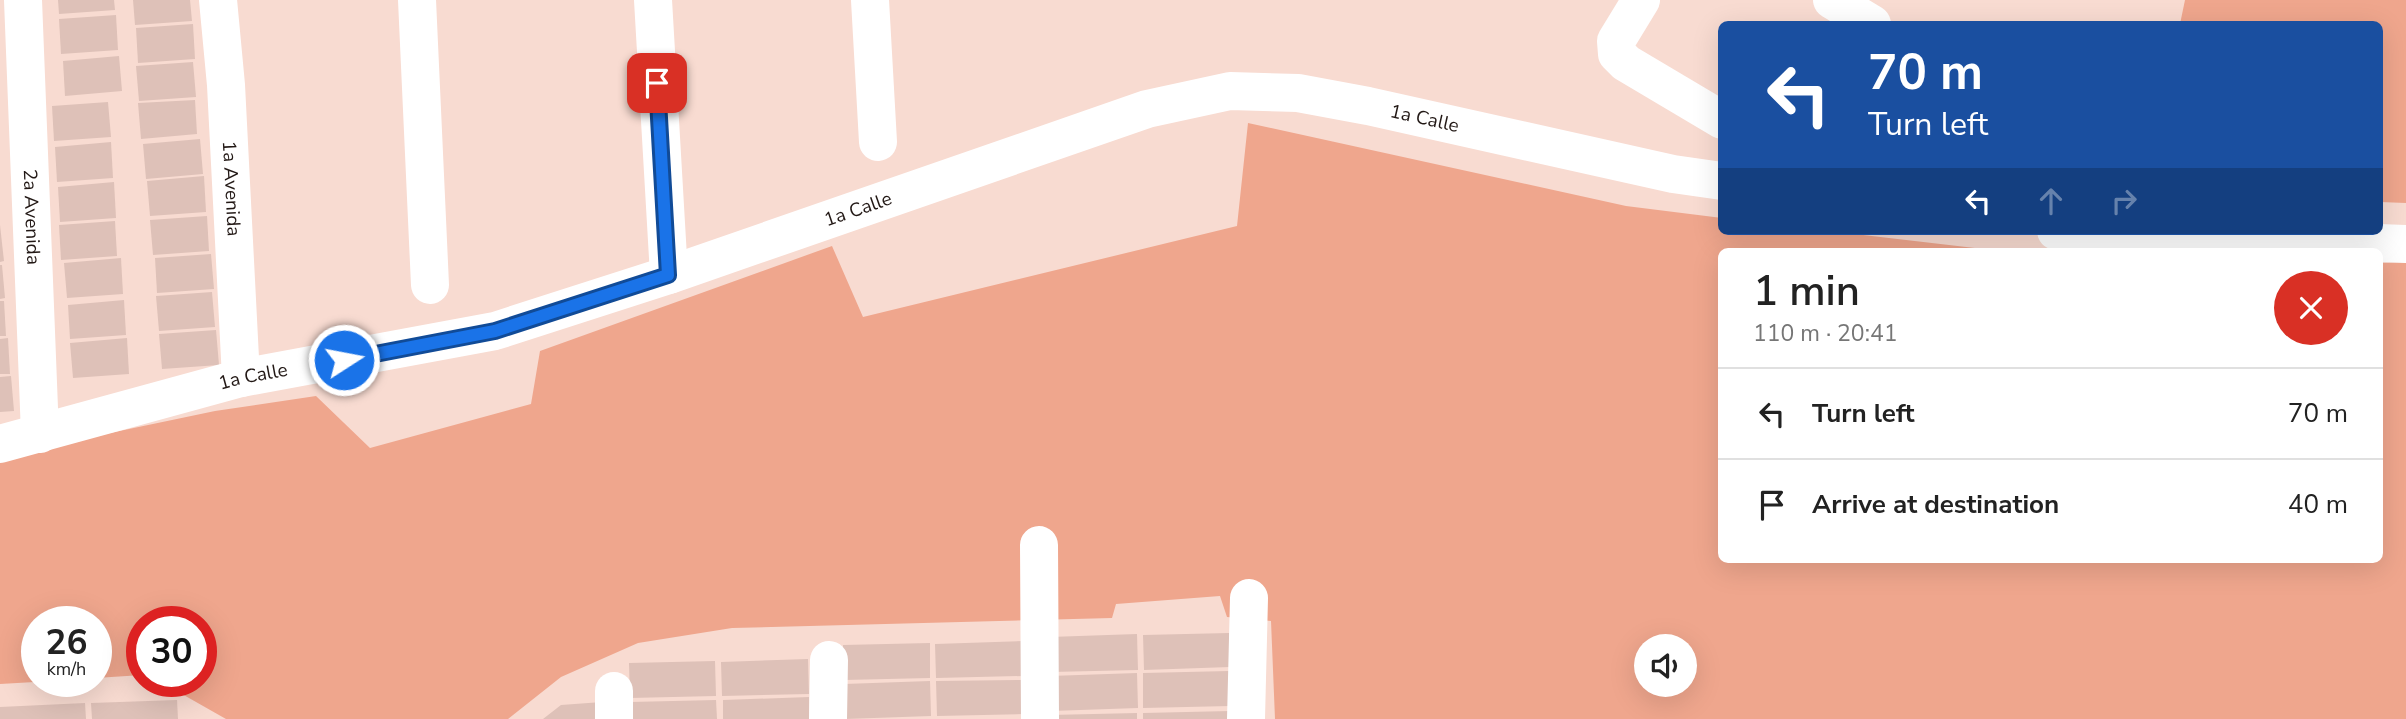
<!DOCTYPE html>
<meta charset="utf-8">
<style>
:root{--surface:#fff;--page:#f6f6f6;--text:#222;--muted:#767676;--line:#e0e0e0}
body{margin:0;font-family:"Nunito Sans",sans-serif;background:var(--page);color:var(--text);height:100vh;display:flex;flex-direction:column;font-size:26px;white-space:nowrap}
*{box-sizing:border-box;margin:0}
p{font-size:23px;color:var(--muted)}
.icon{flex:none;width:38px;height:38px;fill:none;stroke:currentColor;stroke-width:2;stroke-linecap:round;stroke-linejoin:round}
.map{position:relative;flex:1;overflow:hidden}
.drawer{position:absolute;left:1718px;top:248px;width:665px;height:315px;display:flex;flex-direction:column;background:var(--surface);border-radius:10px;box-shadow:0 7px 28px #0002}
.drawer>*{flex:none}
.hud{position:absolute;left:1718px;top:21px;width:665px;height:214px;border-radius:10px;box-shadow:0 7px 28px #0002;background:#1a4fa0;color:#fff;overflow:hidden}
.fabs{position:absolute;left:1634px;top:634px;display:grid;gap:14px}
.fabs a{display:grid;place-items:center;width:63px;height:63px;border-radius:50%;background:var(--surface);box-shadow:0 7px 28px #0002;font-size:35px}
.speed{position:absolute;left:21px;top:606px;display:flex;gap:14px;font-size:35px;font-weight:700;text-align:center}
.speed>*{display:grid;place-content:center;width:91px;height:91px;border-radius:50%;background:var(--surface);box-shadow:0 7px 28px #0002;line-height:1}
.speed small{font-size:18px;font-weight:400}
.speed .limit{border:10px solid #d22;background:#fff;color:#111}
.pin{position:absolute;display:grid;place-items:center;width:60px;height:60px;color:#fff;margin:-30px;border-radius:14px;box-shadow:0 4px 10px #0006}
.me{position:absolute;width:77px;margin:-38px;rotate:79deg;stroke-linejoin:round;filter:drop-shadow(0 0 5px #0008)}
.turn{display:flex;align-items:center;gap:24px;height:147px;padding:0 35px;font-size:32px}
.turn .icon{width:91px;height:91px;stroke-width:2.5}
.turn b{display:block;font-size:49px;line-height:60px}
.lanes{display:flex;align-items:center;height:66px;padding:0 35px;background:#0003;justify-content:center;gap:35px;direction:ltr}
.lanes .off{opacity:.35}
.round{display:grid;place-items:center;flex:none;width:74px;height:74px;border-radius:37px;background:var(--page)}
.head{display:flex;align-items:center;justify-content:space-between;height:119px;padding:0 35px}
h1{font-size:42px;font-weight:600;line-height:52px}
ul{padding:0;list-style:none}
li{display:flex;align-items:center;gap:21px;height:91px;padding:0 35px;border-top:2px solid var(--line)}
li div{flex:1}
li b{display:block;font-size:26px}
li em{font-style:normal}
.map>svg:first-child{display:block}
.green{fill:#efa68d;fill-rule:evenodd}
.building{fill:#dec1b8}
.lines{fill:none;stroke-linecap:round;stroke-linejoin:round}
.street{stroke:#fff;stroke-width:38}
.route-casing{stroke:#114b97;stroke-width:18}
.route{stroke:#1a73e8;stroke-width:12}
.labels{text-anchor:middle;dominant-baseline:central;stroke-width:5;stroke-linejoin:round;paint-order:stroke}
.street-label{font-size:19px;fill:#221815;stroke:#f8dbd1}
</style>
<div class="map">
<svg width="2406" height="719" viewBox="0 0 2406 719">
<rect width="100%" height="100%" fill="#f8dbd1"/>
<g class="green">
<polygon points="2185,0 2406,0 2406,203 2380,202 2380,24 2180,24"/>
<path d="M1248 123 1626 206 1722 218V231H1829L2009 252H1722V560H2380V263L2406 262V719H1275L1271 621 1227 617 1220 596 1116 604 1112 618 732 628 638 643 561 677 508 719H226L159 681H201V621H142V675L96 678V621H37V681H52L0 684V456L215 411 316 396 370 448 531 404 540 351 832 246 863 317 1237 226ZM1647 646H1685V684H1647Z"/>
</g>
<g class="building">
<polygon points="58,0 114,0 115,10 59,14"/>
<polygon points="133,0 190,0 192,21 135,25"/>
<polygon points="116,15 118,50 61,54 59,19"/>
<polygon points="193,24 195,59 138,63 136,28"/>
<polygon points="119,56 122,91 65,96 63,61"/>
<polygon points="193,62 196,97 139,101 136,66"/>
<polygon points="195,100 197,134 141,139 138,103"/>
<polygon points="108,102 111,137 54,141 52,106"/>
<polygon points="200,139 203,174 146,179 143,144"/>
<polygon points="111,142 113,178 57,182 55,147"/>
<polygon points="204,176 206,212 150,216 147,181"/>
<polygon points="114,182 116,218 60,222 58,187"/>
<polygon points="207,216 209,251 153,255 150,220"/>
<polygon points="115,221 117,256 61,260 59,225"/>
<polygon points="0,225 4,261 0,262"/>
<polygon points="211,254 214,289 157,293 155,258"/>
<polygon points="121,258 123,294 67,298 64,263"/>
<polygon points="0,265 2,265 5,298 0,299"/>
<polygon points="212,292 215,327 159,331 156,296"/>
<polygon points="124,300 126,335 70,339 68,305"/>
<polygon points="0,301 4,301 6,336 0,336"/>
<polygon points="216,330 219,365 162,369 159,334"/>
<polygon points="8,338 10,374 0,374 0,339"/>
<polygon points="127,338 129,374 73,378 70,343"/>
<polygon points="11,376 14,411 0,412 0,377"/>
<polygon points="1229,633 1230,667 1144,670 1143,635"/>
<polygon points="1137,634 1138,670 1051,672 1050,637"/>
<polygon points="1022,641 1023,676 936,678 935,644"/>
<polygon points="930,643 930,678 844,680 843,645"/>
<polygon points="808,659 809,694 722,696 721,662"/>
<polygon points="715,661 716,696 630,698 629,663"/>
<polygon points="1229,671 1230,706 1143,708 1143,673"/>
<polygon points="1137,673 1138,708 1051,711 1050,676"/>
<polygon points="1023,680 1024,714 937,716 936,681"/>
<polygon points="930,681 931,716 845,719 844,684"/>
<polygon points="809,697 809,719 723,719 723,700"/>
<polygon points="177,700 178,719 92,719 91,703"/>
<polygon points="716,700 717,719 630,719 630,702"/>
<polygon points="602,702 602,719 543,719 561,705"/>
<polygon points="85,703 86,719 0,719 0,707"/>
<polygon points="1230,711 1230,719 1143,719 1143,713"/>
<polygon points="1137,713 1137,719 1051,719 1050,715"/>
</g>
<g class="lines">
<g class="street">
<path id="s1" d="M23 0 40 434"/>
<path id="s2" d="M218 0 226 85 241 378"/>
<polyline points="417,0 430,285"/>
<polyline points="653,0 669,275"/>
<polyline points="870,0 878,142"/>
<polyline points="1641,0 1616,41 1617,54 1626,63 1722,120"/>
<polyline points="1832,0 1872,24"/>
<polyline points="2056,231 2406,244"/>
<path id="s3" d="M0 444 241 378 495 331 669 275 1147 109 1230 91 1298 93 1368 106 1673 174 1722 181"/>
<polyline points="1039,545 1040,719"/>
<polyline points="614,691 614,719"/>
<polyline points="828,719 829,660"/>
<polyline points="1246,719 1249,598"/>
</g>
</g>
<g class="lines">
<g class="route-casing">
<polyline id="route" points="344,360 495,331 668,275 657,83"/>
</g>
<use href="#route" class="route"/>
</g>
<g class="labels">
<g class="street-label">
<text stroke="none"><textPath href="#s3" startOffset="1479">1a Calle</textPath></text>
<text stroke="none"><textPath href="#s2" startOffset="189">1a Avenida</textPath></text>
<text stroke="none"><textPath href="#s3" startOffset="891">1a Calle</textPath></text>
<text stroke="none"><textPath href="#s1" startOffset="217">2a Avenida</textPath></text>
<text stroke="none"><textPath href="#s3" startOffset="262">1a Calle</textPath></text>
</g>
</g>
</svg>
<div class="fabs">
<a><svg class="icon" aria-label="sound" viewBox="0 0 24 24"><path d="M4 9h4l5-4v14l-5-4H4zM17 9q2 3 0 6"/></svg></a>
</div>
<div class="speed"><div>26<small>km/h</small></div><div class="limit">30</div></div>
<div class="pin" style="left:657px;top:83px;background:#d93025"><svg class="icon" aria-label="arrive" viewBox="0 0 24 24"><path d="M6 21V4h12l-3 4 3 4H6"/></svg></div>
<svg class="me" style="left:344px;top:360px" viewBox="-20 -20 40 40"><circle r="17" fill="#1a73e8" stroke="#fff" stroke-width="3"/><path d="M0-11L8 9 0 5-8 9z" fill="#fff"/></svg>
<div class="hud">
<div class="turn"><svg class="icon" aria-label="left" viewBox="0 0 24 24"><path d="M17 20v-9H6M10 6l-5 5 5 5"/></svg><div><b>70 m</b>Turn left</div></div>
<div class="lanes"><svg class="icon" aria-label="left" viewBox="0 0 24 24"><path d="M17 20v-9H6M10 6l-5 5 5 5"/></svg><svg class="icon off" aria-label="ahead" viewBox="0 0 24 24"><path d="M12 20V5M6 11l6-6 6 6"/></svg><svg class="icon off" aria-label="right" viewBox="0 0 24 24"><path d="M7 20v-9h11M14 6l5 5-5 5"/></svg></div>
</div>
<section class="drawer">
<div class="head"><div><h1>1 min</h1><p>110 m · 20:41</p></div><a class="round" style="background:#d93025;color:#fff"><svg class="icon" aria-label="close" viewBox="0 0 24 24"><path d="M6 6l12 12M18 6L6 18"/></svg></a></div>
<ul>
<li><svg class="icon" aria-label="left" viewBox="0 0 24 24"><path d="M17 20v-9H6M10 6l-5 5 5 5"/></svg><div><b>Turn left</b></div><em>70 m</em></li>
<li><svg class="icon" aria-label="arrive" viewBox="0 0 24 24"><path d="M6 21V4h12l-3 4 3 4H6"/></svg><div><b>Arrive at destination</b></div><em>40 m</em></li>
</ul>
</section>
</div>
